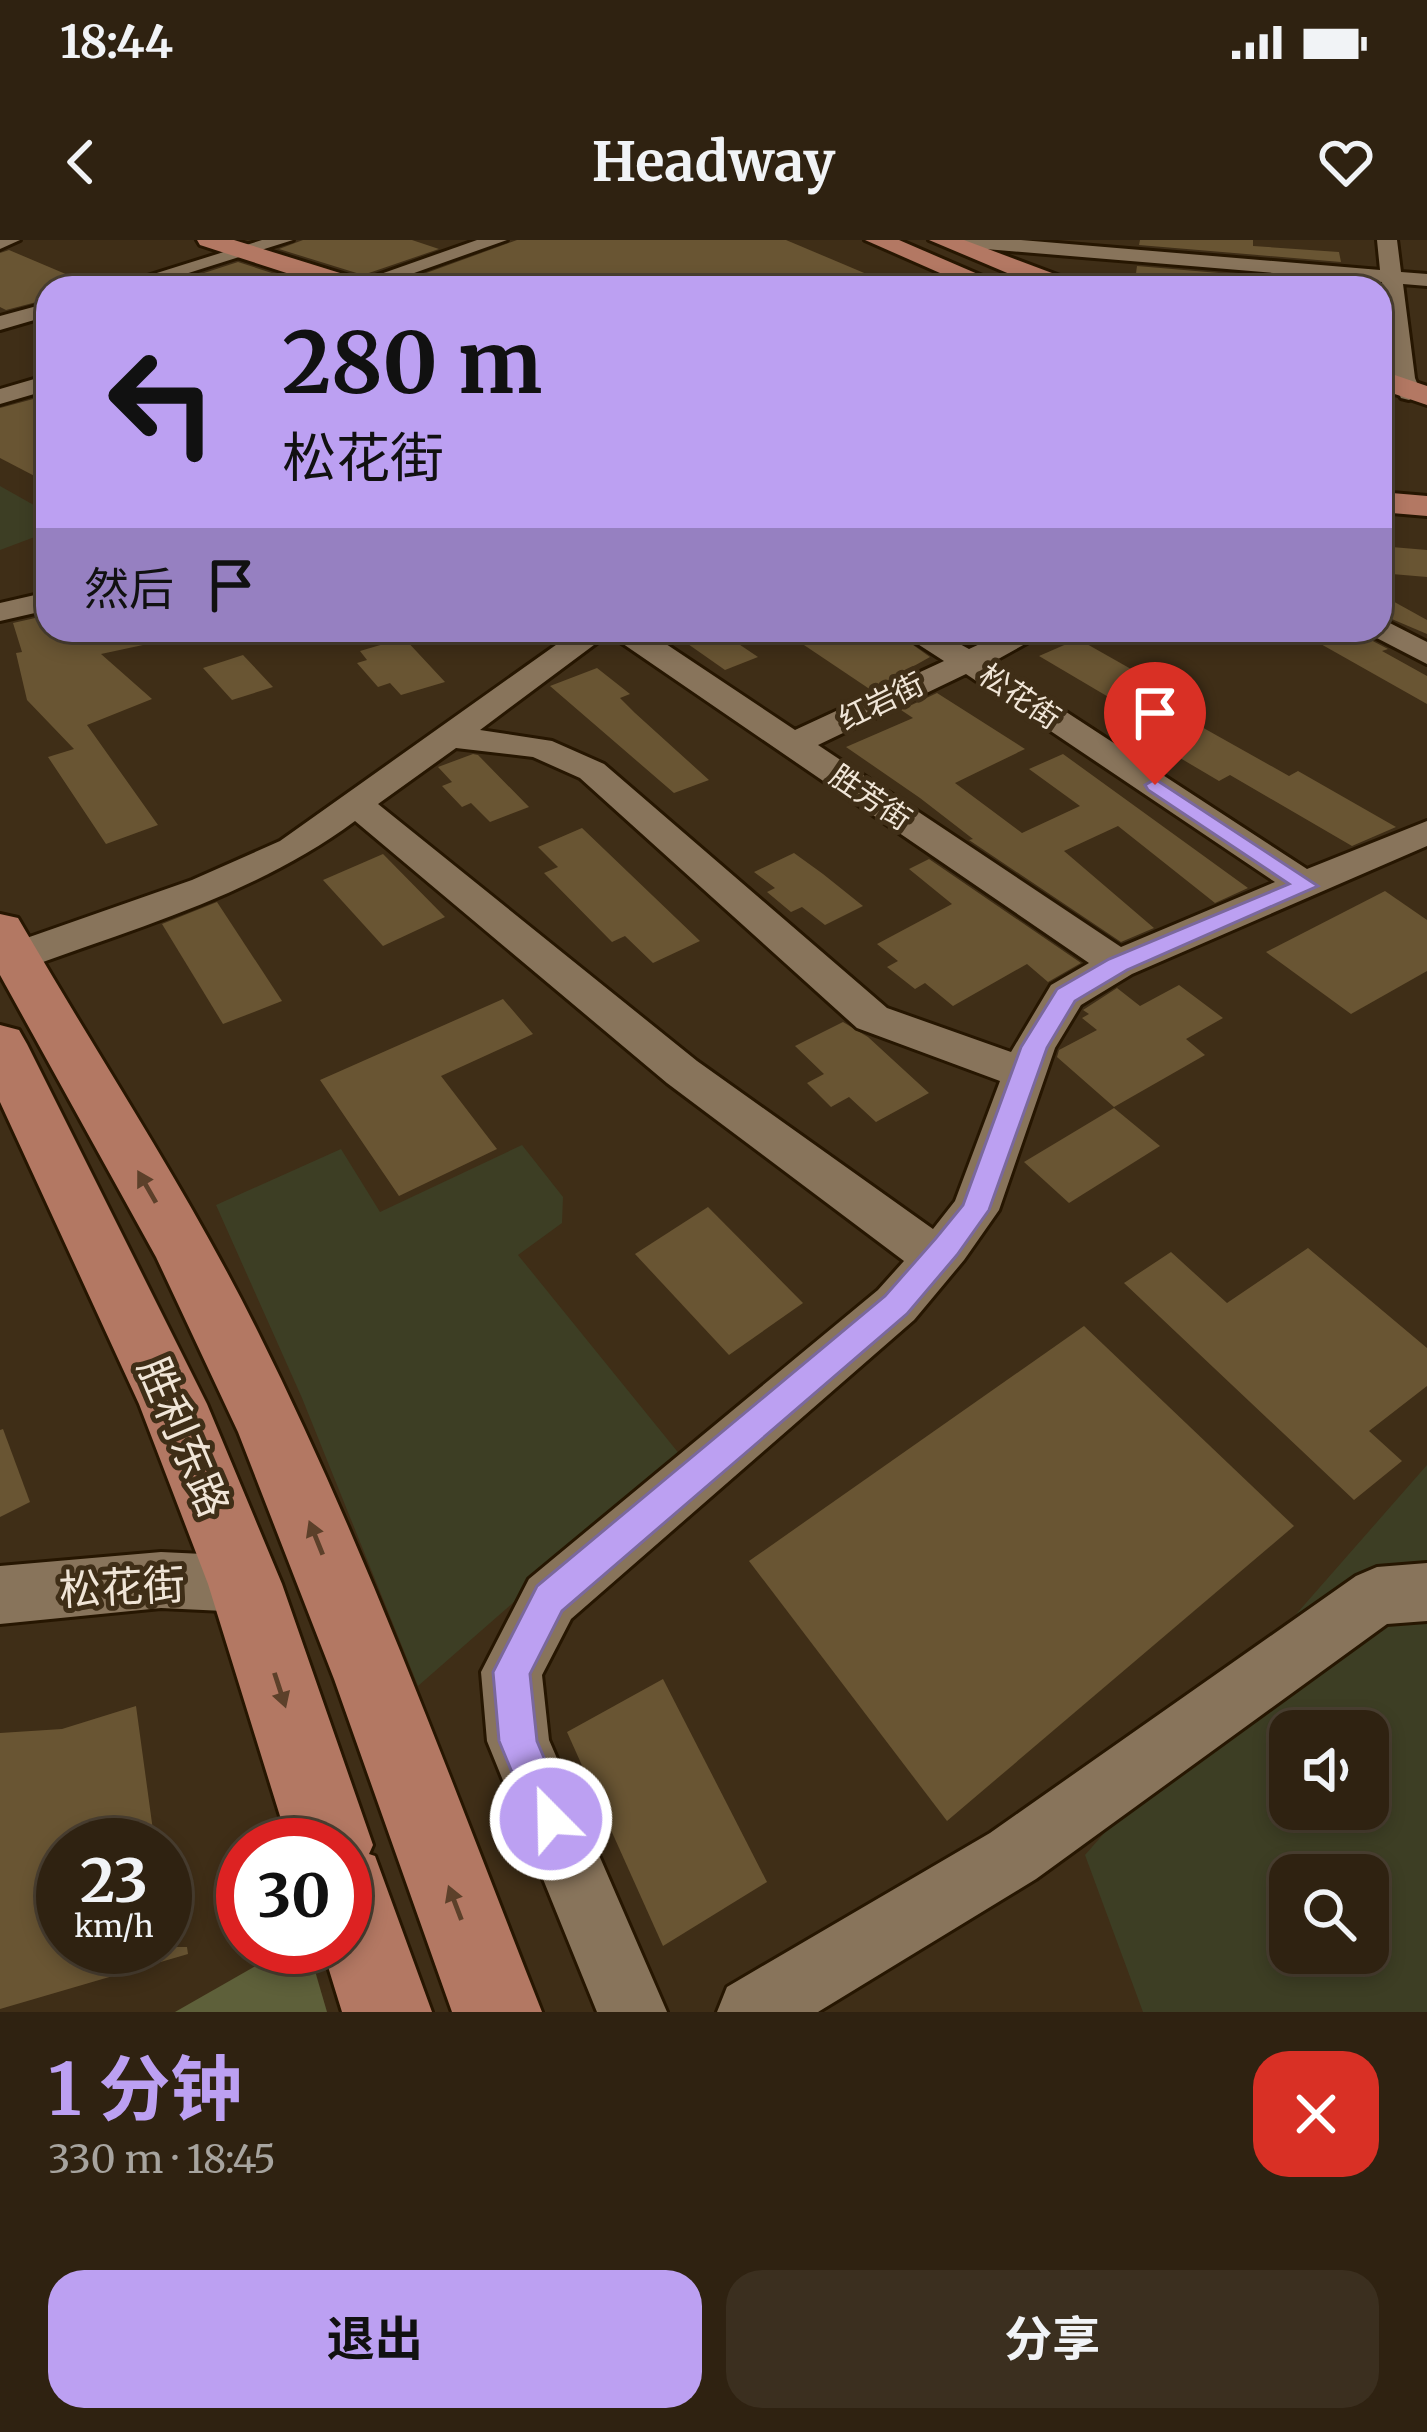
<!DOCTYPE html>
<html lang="zh">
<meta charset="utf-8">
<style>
:root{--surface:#2f2211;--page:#3b2f1f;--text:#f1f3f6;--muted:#a7a49f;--line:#4a3f31;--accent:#bca0f2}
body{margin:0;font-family:Merriweather,"Noto Sans SC",serif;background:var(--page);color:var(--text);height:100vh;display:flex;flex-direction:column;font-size:45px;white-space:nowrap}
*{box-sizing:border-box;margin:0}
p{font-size:39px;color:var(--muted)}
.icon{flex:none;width:66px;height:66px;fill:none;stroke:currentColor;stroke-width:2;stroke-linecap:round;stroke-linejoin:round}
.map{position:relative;height:1772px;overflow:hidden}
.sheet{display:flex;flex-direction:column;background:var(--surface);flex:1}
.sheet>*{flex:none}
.hud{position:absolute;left:36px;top:36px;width:1356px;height:366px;border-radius:36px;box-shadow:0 6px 18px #0003,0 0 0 3px var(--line);background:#bca0f2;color:#111;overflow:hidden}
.controls{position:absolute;left:1269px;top:1470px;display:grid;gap:24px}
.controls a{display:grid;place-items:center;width:120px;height:120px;border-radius:24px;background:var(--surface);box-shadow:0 6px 18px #0003,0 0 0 3px var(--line);font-size:60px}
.speed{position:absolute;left:36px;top:1578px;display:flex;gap:24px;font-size:60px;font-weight:700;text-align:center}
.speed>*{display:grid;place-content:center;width:156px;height:156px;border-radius:50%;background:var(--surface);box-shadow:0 6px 18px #0003,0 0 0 3px var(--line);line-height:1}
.speed small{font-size:30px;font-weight:400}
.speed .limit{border:18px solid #d22;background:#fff;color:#111}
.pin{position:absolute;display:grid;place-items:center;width:102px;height:102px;color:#fff;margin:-123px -51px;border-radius:50% 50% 50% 0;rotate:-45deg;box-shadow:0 0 12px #0007}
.pin .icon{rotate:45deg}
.me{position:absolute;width:132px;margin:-66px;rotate:337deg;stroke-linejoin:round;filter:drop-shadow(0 0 9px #0008)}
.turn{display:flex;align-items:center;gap:42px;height:252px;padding:0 48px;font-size:54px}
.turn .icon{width:156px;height:156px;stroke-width:2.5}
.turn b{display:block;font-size:84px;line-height:102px}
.then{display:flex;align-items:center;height:114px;padding:0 48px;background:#0003;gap:24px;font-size:45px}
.round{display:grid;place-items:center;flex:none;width:126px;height:126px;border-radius:36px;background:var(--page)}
.summary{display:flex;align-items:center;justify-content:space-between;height:204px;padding:0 48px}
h1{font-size:72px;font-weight:700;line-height:90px;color:var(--accent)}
.primary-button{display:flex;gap:24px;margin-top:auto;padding:24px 48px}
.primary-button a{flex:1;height:138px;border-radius:36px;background:var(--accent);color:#111;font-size:48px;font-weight:700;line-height:138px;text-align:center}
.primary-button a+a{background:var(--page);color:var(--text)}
.status{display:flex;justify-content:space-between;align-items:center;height:84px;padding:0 60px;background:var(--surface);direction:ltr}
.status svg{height:33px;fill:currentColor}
header{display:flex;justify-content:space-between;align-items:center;height:156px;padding:0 48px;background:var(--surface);font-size:54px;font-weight:700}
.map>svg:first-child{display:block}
.green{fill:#3d3e24;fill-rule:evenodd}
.forest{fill:#5e603a}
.building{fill:#695533}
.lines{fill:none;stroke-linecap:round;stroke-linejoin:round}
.minor-casing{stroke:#261601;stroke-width:6}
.major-casing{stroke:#261601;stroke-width:6}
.minor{fill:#88745b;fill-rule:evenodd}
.major{fill:#b37863;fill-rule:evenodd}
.oneway{fill:#5c402a}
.route{fill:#bca0f2;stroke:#7a689d;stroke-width:3}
.labels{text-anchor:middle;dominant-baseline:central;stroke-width:10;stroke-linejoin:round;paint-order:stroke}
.far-street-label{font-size:30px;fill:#f0e5d7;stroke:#3f2e17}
.near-street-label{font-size:42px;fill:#f0e5d7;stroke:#3f2e17}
</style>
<div class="status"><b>18:44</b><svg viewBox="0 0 49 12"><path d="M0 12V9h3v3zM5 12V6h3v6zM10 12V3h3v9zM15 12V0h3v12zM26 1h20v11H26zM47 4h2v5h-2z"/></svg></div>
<header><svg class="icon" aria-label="back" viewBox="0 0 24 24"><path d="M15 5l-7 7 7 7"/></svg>Headway<svg class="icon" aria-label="heart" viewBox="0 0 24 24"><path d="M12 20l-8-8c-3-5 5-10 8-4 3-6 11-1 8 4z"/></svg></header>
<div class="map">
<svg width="1427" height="1772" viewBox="0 0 1427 1772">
<rect width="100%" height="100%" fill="#3f2e17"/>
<g class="green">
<polygon points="0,246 48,273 48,292 0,310"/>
<polygon points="522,905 563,957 562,983 518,1015 681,1216 418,1446 302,1158 216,965 341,909 380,972"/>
<path d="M1427 1225V1772H1143L1085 1615ZM1290 1491H1368V1569H1290ZM1290 1635H1368V1713H1290Z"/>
</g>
<polygon class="forest" points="289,1707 308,1707 327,1772 175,1772"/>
<g class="building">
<polygon points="303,0 412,0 439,9 363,35 279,9"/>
<polygon points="517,0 786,0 869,35 820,48 385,48"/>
<polygon points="1140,0 1253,0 1253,6 1339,12 1341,22 1139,5"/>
<polygon points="9,10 94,46 48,48 48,59 6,70 0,67 0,13"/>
<polygon points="238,22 318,48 170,48 170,44"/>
<polygon points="1137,26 1347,44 1348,48 1134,48"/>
<polygon points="48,155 48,243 0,218 0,168"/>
<polygon points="1380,306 1427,310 1427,337 1380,333"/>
<polygon points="1380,354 1427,380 1427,394 1380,374"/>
<polygon points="44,376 48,390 156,390 157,402 101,414 152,459 87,485 158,585 106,604 48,517 74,509 27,460 16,413 22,412 13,383"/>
<polygon points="668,390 718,390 758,417 725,430"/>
<polygon points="825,390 892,390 930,417 871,450 798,401"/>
<polygon points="1296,390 1363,390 1367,398 1388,409 1382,411 1427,436 1427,464"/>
<polygon points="404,398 445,442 401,455 390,443 378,447 357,423 367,420 360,411"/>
<polygon points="1078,399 1161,446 1122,465 1039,416"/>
<polygon points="243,415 273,447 232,460 203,428"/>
<polygon points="597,428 630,454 620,458 635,473 709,540 674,553 550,446"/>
<polygon points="937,453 1025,509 955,543 1022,593 1080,566 1029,529 1063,514 1248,648 1215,663 1118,586 1064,611 1154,688 1121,702 969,600 973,599 920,558 846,507 913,478 901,470"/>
<polygon points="1175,472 1289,536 1298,531 1396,587 1352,606 1230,535 1219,541 1136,492"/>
<polygon points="473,514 478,515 529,567 490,582 471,563 462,567 442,546 452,542 438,527"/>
<polygon points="582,588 700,701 653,723 625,696 612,702 544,633 558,627 538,607"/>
<polygon points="794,613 823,634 863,666 825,685 802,667 791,672 767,652 775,648 754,632"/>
<polygon points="383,614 445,677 383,706 323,640"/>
<polygon points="929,619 1081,723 1048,742 1027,724 953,766 925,743 915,749 887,727 898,721 877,704 952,664 909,629"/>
<polygon points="1385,651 1427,680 1427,731 1351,774 1266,712"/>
<polygon points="217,662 282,761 223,784 162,684"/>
<polygon points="1179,745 1223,778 1186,799 1205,815 1114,867 1057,817 1059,810 1097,790 1082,778 1089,774 1083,770 1117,748 1140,766"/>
<polygon points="503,759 533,794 441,836 497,909 399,956 320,840"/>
<polygon points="843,782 868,797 929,853 876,882 849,857 831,867 807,843 824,834 795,806"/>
<polygon points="1114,868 1160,906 1069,963 1024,922"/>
<polygon points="708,967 803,1063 729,1115 635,1014"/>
<polygon points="1308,1008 1427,1108 1427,1146 1369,1191 1402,1221 1354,1260 1124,1043 1171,1012 1227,1063"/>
<polygon points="1084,1086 1294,1286 947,1581 749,1321"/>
<polygon points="3,1189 30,1262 0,1277 0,1190"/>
<polygon points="663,1439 767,1642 663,1706 567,1492"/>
<polygon points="136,1466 155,1605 63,1605 63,1707 187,1707 188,1714 0,1769 0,1493 62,1489"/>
</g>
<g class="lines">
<g class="minor-casing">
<g id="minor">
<polygon points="0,0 20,0 0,9"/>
<polygon points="262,0 293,0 141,48 109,48"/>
<polygon points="477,0 507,0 372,48 341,48"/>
<polygon points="940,0 1021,0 1380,30 1377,0 1397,0 1401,32 1427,34 1427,46 1403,44 1415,138 1421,153 1409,160 1401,158 1391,138 1382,42 950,6"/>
<polygon points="48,63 48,76 0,90 0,76"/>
<polygon points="48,135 48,150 0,164 0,149"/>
<polygon points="48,352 48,370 0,381 0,363"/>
<polygon points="1380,378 1427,402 1427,424 1369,394 1367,390 1380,390"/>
<path d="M263 390H384C371 405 276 405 263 390Z"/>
<path d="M577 390H645L795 490 944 421 896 390H934L969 409 1010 390H1050L991 423 1307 629 1427 581V606L1132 734 1081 765 1055 808 999 970 964 1020 914 1080 571 1379 542 1435 549 1500 667 1772H597L487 1501 481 1432 529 1339 878 1050 904 1021 667 843 355 581C258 653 142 686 29 727L15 731 0 725 1 707 192 640 280 601ZM610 393 613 397 1089 723 1051 745 1011 812 887 768 604 524 552 501 480 490ZM966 434 1275 642 1121 707 818 505ZM456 508 533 517 580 538 857 788 1000 841 955 961 933 989 697 821 378 564Z"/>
<polygon points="161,1312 245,1316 266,1324 274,1344 266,1364 245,1372 161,1368 0,1384 0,1326"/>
<polygon points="1427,1323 1427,1381 1387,1384 1036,1639 818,1772 717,1772 727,1747 990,1593 1356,1336 1377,1327"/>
</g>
</g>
<g class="major-casing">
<g id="major">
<polygon points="197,0 234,0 369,42 373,48 333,48 200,5"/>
<polygon points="865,0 899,0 987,38 983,44 965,44"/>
<polygon points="929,0 964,0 1076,42 1080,48 1043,48"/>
<polygon points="1380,130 1427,146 1427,165 1380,149"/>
<polygon points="1380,252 1427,256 1427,276 1380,272"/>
<path d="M0 674 18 678 25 690C103 824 189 953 258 1092 368 1312 452 1544 542 1772H452L334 1439 238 1192 156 1017 0 735Z"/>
<polygon points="0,785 19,790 27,804 207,1164 282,1344 373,1605 369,1614 375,1616 432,1772 342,1772 322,1707 345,1707 345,1605 289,1605 208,1344 139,1164 0,862"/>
</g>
</g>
<use href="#minor" class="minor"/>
<use href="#major" class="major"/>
</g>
<defs><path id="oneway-solid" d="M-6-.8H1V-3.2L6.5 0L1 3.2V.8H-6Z" transform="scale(3)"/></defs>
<g class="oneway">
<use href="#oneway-solid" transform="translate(147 947) rotate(-120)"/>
<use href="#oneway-solid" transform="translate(316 1298) rotate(-112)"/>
<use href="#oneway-solid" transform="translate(280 1450) rotate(72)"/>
<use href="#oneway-solid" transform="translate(455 1663) rotate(-111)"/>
</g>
<polygon class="route" points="1155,539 1318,646 1127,730 1075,761 1047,808 989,970 957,1015 907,1074 562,1371 530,1434 537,1501 570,1579 565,1593 551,1598 537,1593 499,1501 493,1432 537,1346 885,1056 936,998 963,965 1021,807 1057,749 1109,719 1289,644 1148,550 1145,545"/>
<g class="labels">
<g class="far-street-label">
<text transform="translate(1020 456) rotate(34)">松花街</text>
<text transform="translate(881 461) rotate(-26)">红岩街</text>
<text transform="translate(871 557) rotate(34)">胜芳街</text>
</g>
<g class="near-street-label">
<text transform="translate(184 1197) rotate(67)">胜利东路</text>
<text transform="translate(122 1347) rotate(-3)">松花街</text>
</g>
</g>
</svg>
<div class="controls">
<a><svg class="icon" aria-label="sound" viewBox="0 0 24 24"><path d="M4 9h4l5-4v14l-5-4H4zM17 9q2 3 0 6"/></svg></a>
<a><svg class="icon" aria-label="search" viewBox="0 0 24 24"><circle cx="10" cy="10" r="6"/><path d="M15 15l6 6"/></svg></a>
</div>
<div class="speed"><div>23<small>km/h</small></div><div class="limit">30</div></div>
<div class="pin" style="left:1155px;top:545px;background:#d93025"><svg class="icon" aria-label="arrive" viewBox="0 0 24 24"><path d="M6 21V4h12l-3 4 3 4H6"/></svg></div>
<svg class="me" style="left:551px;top:1579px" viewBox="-20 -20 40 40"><circle r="17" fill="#bca0f2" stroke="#fff" stroke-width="3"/><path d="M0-11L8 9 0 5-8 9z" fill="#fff"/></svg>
<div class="hud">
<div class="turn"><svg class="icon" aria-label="left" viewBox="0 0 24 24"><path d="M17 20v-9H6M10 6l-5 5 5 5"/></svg><div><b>280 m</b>松花街</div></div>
<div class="then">然后<svg class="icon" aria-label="arrive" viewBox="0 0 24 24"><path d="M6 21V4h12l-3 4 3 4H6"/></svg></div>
</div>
</div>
<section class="sheet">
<div class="summary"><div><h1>1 分钟</h1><p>330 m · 18:45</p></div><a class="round" style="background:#d93025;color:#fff"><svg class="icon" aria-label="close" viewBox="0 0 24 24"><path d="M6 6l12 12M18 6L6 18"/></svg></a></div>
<div class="primary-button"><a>退出</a><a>分享</a></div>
</section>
